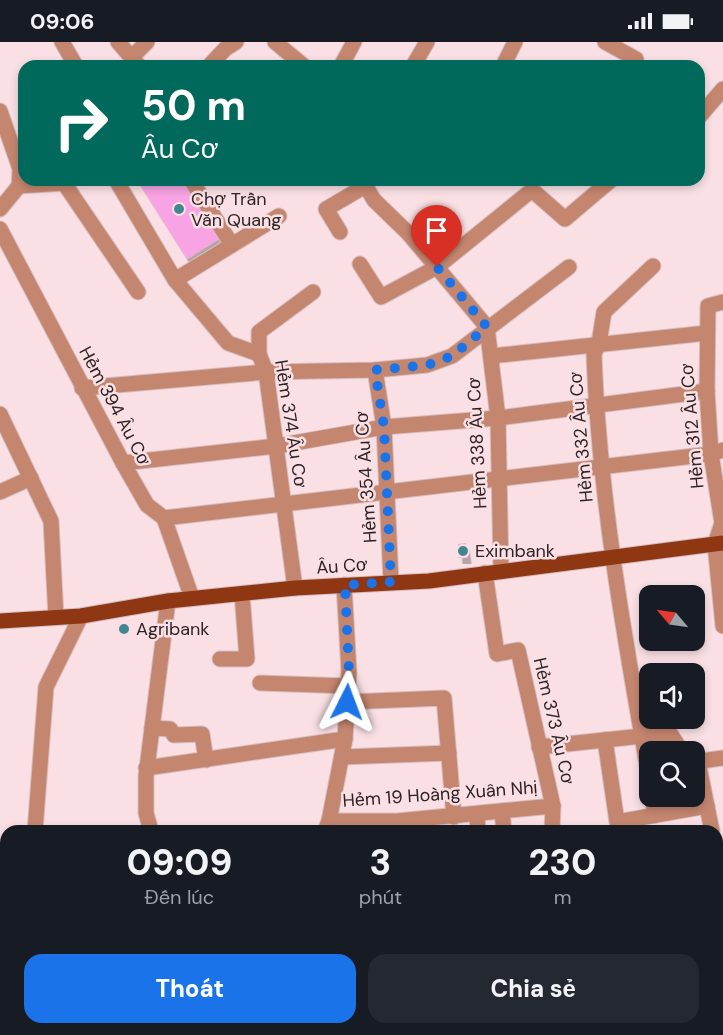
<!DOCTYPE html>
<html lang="vi">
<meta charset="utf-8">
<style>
:root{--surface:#171b24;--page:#242831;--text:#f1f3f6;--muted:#9ea1a6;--accent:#1a73e8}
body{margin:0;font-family:"DM Sans",sans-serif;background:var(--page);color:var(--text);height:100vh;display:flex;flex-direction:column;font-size:22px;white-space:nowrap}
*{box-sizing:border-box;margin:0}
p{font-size:20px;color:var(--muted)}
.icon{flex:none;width:33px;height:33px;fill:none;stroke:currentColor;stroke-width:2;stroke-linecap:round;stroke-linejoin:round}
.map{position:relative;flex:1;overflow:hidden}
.panel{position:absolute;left:0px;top:783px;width:723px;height:210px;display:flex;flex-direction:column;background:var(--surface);border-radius:18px 18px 0 0;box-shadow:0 3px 9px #0003}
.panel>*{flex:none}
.guide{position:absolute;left:18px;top:18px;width:687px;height:126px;border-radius:18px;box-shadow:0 3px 9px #0003;background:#00695c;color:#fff;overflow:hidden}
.needle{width:39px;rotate:299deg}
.fabs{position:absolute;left:639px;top:543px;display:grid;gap:12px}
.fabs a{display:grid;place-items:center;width:66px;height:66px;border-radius:12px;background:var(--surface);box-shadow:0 3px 9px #0003;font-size:30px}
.pin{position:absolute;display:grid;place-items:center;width:51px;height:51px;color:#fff;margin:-62px -26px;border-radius:50% 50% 50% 0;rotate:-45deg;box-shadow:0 0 6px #0007}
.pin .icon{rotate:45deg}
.me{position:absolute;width:66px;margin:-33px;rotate:3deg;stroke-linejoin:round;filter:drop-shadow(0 0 4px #0008)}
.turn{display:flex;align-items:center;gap:21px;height:126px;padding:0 24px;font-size:27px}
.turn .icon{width:78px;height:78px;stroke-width:2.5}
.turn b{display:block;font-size:42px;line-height:51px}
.eta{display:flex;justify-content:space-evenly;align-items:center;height:102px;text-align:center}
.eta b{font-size:36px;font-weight:800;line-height:42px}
.action{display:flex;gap:12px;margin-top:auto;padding:12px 24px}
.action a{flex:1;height:69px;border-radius:18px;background:var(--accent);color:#fff;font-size:24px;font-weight:800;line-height:69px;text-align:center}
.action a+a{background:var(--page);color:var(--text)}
.status{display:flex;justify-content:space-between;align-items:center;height:42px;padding:0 30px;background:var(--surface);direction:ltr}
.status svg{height:16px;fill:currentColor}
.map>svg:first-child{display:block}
.building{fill:#f8a3e3;filter:url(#shadow)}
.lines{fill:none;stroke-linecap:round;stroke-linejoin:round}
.minor-casing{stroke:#d5bec2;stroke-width:17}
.major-casing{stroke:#d5bec2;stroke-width:17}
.minor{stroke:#c5866f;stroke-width:15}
.major{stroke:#8e3712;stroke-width:15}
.route{stroke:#1a73e8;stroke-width:10;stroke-dasharray:0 18}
.poi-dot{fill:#408791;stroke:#fae0e4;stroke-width:2}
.labels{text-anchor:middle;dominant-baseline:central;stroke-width:5;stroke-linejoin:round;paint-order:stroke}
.poi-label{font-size:18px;fill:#2d2325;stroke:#fae0e4;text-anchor:start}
.street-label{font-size:18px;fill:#2d2325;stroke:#fae0e4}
</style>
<div class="status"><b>09:06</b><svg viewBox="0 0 49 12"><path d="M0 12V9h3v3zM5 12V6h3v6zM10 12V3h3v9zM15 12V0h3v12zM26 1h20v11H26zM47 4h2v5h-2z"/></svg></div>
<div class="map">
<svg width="723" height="993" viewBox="0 0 723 993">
<defs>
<filter id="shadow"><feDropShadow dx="3.5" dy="6" stdDeviation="0" flood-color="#0004"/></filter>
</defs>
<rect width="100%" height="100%" fill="#fae0e4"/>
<g class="building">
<polygon points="137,138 186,138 222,195 187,217"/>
<polygon points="466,501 468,516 459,516 458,502"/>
</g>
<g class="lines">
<g class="minor-casing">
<g id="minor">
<polyline points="62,0 76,24"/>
<polyline points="118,0 139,24"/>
<polyline points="275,0 304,24"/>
<polyline points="605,0 636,17"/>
<polyline points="132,15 147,0"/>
<polyline points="209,24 225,7 236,0"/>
<polyline points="341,24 354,0"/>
<polyline points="413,24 427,0"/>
<polyline points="503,24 515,0"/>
<polyline points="0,69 20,127 19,144 0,167"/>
<polyline points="699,75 723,47"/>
<polyline points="116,138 175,238 279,174"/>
<polyline points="191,138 232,203"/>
<polyline points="362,138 374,158 408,191 487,285 498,376 501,529"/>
<polyline points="19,144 64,141 138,250"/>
<polyline points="0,187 123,421 147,463 164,476 192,556"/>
<polyline points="340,190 326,167 367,143"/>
<polyline points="360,222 381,255 437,225 532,148 565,177 611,138"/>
<polyline points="175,238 228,301 259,312"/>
<polyline points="723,260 708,264 707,349 711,412 722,481 715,502 723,584"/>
<polyline points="491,314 707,291"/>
<polyline points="375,328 384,385 391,540"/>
<polyline points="82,346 266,330 375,328 427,323 452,314 569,225"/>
<polyline points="0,372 51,479 56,575"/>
<polyline points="123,421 277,404 384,385 498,376 707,349"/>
<polyline points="0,450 31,436"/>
<polyline points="164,476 711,412 723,408"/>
<polyline points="485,531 497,612 518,608 553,764 552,789"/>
<polyline points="295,546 266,330 259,312 259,290 313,250"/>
<polyline points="220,617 247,617 242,552"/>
<polyline points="260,641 348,644"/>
<polyline points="347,660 444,656 454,775"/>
<polyline points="152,686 170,687 174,693 202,692 206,718"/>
<polyline points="605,698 617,780 707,764"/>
<polyline points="539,705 670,691 682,710"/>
<polyline points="342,715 449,711"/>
<polyline points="694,720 723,716"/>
<polyline points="698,720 712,789"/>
<polyline points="146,726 345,697"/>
<path d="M650 740C625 598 599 456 594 312L599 301 604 270 653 224"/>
<polyline points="652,754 655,773"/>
<polyline points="502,770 504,789"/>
<polyline points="477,773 478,789"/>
<polyline points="329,779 397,779 553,764"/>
<polyline points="35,789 46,645 81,574"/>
<polyline points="151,789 146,771 146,734 168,559"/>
<polyline points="325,789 329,779 345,697 349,630 344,543"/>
<polyline points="717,806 723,805"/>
<polyline points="717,820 723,857"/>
<polyline points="717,912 723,911"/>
<polyline points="491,987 491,993"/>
<polyline points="653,987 654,993"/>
<polyline points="69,988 69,987"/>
<polyline points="259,993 260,987"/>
<polyline points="369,993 369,987"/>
<polyline points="585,993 585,987"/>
</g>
</g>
<g class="major-casing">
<polyline id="major" points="0,579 81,574 168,559 295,546 429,539 723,501"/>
</g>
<use href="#minor" class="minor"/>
<use href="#major" class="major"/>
</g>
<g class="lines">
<polyline class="route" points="347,660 349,630 345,543 391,540 384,385 375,328 428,323 452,314 487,285 437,225"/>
</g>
<g class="poi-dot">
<circle cx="179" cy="167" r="6"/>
<circle cx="463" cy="509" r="6"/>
<circle cx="124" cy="587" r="6"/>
</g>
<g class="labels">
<g class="poi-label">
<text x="191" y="157">Chợ Trần<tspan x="191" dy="21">Văn Quang</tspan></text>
<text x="475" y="509">Eximbank</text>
<text x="136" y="587">Agribank</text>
</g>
<g class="street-label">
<text transform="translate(115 364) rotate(62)">Hẻm 394 Âu Cơ</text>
<text transform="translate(291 382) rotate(81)">Hẻm 374 Âu Cơ</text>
<text transform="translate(692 384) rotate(-95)">Hẻm 312 Âu Cơ</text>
<text transform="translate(581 395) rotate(-95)">Hẻm 332 Âu Cơ</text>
<text transform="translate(477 401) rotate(-93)">Hẻm 338 Âu Cơ</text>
<text transform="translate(366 435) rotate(-94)">Hẻm 354 Âu Cơ</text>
<text transform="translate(342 524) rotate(-4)">Âu Cơ</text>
<text transform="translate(554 679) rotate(77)">Hẻm 373 Âu Cơ</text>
<text transform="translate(440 752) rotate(-4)">Hẻm 19 Hoàng Xuân Nhị</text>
</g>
</g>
</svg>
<div class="fabs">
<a><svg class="needle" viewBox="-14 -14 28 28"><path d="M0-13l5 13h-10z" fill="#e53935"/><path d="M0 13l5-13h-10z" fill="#9ea1a6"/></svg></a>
<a><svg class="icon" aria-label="sound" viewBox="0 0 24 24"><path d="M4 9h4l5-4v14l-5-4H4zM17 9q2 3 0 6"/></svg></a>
<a><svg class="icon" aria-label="search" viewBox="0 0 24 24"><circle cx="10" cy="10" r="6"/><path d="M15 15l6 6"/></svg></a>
</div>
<div class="pin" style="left:437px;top:225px;background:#d93025"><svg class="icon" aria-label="arrive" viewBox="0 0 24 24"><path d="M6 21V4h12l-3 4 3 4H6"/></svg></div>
<svg class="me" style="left:347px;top:660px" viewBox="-20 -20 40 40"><path d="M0-17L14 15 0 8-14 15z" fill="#1a73e8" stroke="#fff" stroke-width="4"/></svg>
<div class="guide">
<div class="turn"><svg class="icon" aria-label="right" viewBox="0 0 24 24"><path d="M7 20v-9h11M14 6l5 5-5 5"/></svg><div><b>50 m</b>Âu Cơ</div></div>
</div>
<section class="panel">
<div class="eta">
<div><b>09:09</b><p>Đến lúc</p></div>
<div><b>3</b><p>phút</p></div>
<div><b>230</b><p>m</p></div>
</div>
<div class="action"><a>Thoát</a><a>Chia sẻ</a></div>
</section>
</div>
